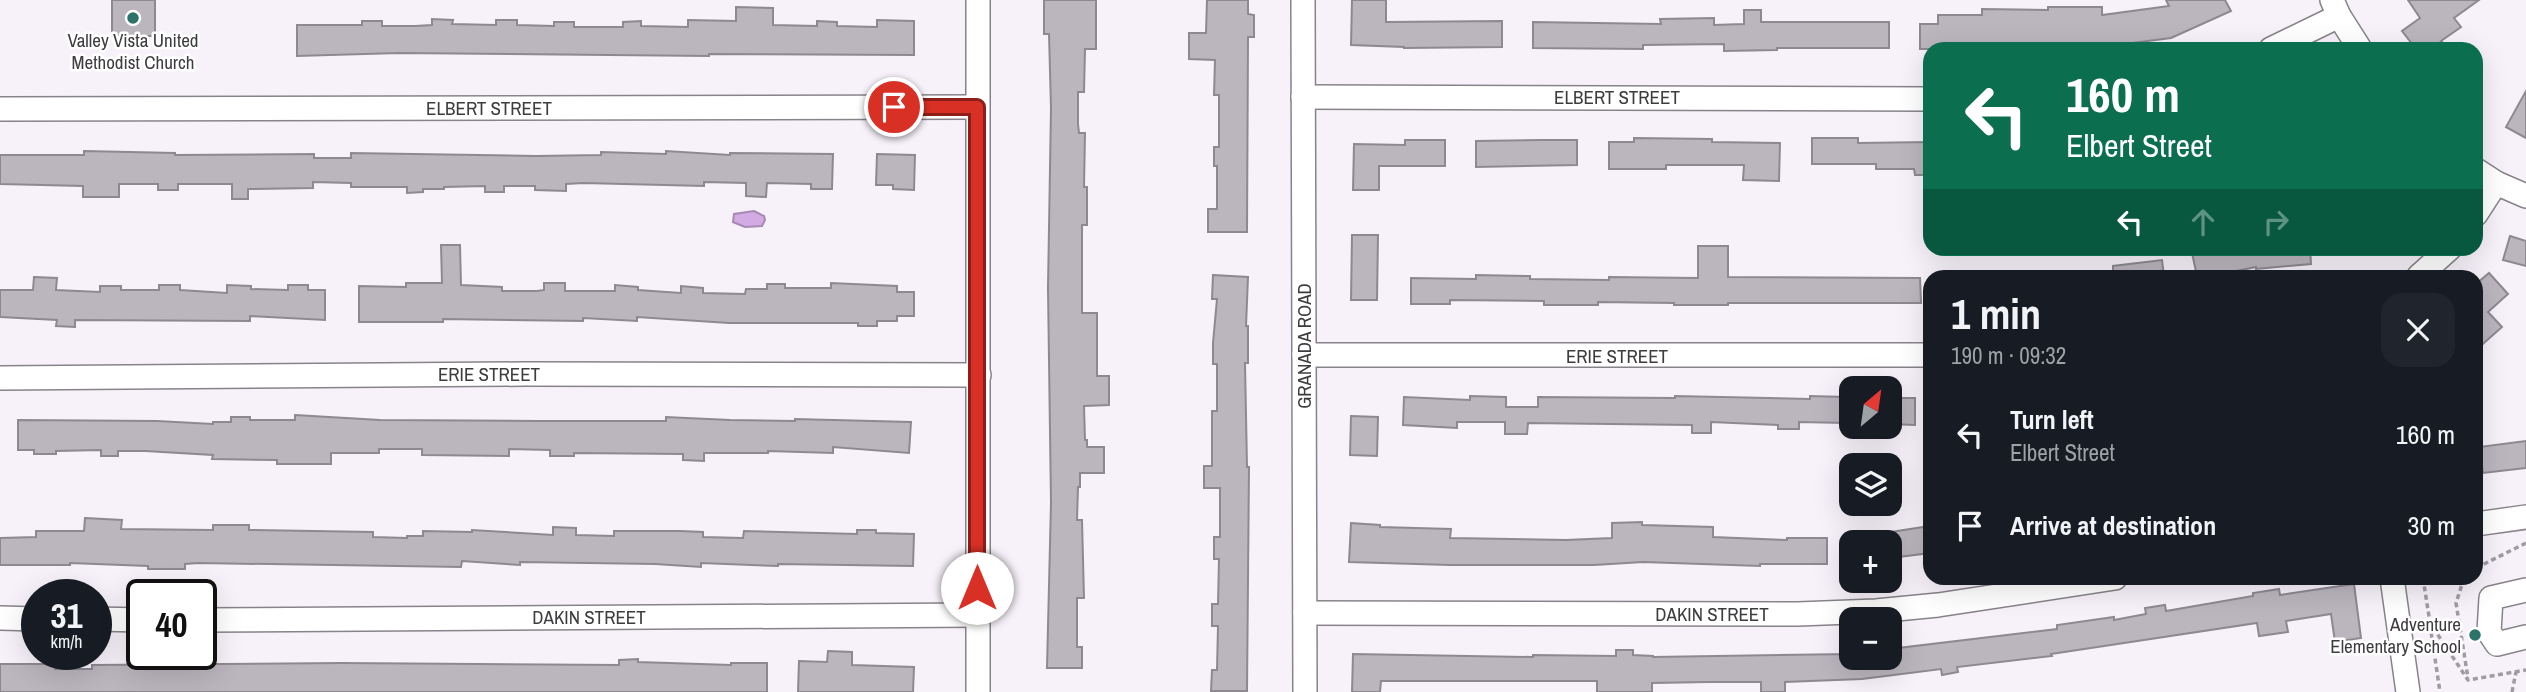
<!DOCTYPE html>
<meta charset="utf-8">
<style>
:root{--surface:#171b24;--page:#20242c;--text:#f1f3f6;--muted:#9ea1a6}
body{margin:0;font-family:"Archivo Narrow",sans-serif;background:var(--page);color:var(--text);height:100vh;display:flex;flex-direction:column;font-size:26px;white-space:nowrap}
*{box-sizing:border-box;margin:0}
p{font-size:23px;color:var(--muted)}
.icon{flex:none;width:38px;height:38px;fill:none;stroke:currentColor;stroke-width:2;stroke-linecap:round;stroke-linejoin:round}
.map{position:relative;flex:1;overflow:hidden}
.sheet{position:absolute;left:1923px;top:270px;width:560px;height:315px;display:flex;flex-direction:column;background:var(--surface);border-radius:21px;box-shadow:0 7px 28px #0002}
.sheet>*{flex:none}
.hud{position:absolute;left:1923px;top:42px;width:560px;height:214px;border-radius:21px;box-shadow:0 7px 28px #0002;background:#0b6e4f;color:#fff;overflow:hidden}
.needle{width:46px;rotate:29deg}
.buttons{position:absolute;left:1839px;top:376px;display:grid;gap:14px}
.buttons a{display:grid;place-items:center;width:63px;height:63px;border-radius:14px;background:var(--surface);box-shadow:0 7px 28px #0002;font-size:35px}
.speed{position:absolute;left:21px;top:579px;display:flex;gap:14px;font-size:35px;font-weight:700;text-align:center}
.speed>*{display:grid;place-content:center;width:91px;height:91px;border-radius:50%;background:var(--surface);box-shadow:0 7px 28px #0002;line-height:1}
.speed small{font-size:18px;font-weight:400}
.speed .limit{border:4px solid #111;border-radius:10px;background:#fff;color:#111}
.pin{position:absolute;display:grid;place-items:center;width:60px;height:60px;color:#fff;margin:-30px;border:4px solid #fff;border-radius:50%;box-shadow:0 2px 7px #0007}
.me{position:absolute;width:77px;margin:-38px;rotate:0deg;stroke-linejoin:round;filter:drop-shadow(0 0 5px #0008)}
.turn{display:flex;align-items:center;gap:24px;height:147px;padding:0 28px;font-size:32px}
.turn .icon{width:91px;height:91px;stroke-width:2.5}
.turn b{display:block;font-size:49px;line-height:60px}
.lanes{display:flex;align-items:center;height:66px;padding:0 28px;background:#0003;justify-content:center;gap:35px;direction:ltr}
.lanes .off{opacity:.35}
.round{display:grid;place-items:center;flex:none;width:74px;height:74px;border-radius:21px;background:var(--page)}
.headline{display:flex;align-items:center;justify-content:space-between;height:119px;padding:0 28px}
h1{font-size:42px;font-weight:700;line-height:52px}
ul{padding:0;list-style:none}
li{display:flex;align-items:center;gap:21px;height:91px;padding:0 28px}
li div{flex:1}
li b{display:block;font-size:26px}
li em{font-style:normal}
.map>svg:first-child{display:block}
.water{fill:#d3abe4;stroke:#a68ab2;stroke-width:2}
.building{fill:#bbb5bd;stroke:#8e8991;stroke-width:2}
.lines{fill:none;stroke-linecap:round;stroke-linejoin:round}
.minor-casing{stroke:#88838a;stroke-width:26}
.path{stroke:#a09ba1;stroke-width:3.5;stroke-dasharray:5 3.5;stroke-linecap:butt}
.minor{stroke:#fff;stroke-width:23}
.route-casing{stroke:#8d1f18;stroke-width:18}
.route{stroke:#d93025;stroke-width:12}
.poi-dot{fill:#2d7369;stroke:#fff;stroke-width:2.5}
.labels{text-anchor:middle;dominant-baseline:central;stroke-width:5;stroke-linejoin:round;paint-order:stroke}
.poi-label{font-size:19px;fill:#3e3c3f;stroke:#fff}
.street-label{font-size:19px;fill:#3e3c3f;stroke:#fff}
</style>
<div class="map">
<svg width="2526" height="692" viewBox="0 0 2526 692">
<rect width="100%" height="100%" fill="#f7f1f9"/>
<polygon class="water" points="754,211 764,216 765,220 762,226 745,227 733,222 734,214"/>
<g class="building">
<rect x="112" y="0" width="43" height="36"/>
<polygon points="1044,0 1096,0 1096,49 1085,49 1084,92 1078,92 1078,124 1079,133 1085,133 1084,187 1087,187 1087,225 1082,225 1082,313 1097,313 1097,376 1109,376 1109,405 1084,406 1085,440 1087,440 1087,447 1104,447 1104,473 1080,473 1080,487 1078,487 1077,520 1082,520 1084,598 1077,598 1077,647 1082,647 1082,668 1047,668 1051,503 1048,288 1051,108 1049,34 1044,34"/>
<polygon points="1207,0 1248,0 1248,14 1254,15 1254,37 1248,37 1247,232 1208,232 1208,209 1217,209 1217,166 1214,166 1214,147 1219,147 1219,95 1214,95 1215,60 1189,59 1189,33 1206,33"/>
<polygon points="1352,0 1386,0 1386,22 1502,21 1502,47 1404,48 1404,47 1351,45"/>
<polygon points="2166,0 2225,0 2231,11 2171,38 2102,47 2102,49 1920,49 1920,24 1938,24 1938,15 1982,15 1982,9 2048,10 2048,7 2102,7 2102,15 2169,6"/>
<polygon points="2408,0 2479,0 2454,18 2461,27 2441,41 2450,49 2416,49 2402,31 2420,18"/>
<polygon points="736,7 773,8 773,25 817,26 817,21 837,22 837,26 877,27 877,20 914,21 914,55 709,54 709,56 399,53 297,56 297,25 362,25 362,21 382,21 382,26 415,26 432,25 432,19 453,20 452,24 496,25 496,20 517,20 517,25 554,26 554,22 574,22 574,27 623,27 623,22 641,21 641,26 688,27 688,20 736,21"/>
<polygon points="1744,10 1761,10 1761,22 1889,22 1889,48 1777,48 1777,50 1724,51 1724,44 1643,45 1643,49 1533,48 1533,22 1661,24 1660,19 1714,18 1714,25 1744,24"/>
<polygon points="2526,91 2526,138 2506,127"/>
<polygon points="1634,138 1712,139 1712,142 1780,143 1779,181 1743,180 1744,165 1666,165 1666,169 1609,169 1609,142 1634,142"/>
<polygon points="1812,138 1858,138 1858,143 1930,142 1930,175 1915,175 1914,169 1876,169 1876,164 1812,164"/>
<polygon points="1405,140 1445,140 1445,166 1379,166 1379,190 1353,190 1354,144 1405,145"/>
<polygon points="1541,140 1577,140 1577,165 1476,167 1476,141"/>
<polygon points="84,151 175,153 175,155 314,154 314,158 351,158 351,153 536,156 601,155 601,152 666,154 666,151 730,155 730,153 833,154 832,189 811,189 811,184 767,183 766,197 746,196 746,183 704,182 704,186 583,183 566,184 566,191 535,190 535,186 504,186 504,192 485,192 485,186 444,187 444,189 423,189 423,192 407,193 407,187 351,187 351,183 313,182 313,188 248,189 248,199 232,199 232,184 178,184 178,190 158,190 158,184 119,184 119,197 83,197 83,186 0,184 0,155 84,155"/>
<polygon points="877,154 915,155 914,190 893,189 893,185 876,185"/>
<polygon points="1352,235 1378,235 1377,300 1351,300"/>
<polygon points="2510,236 2526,241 2526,266 2503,260"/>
<polygon points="441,245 460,245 461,285 502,287 502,291 537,291 544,290 544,283 565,283 565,291 615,291 615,285 638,287 638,290 681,293 681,286 703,288 703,293 745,294 746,289 767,289 767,284 785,284 785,288 831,288 831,283 897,286 897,292 914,292 914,316 897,316 897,321 877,321 877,326 858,326 858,323 729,323 637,317 637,321 583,318 583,321 443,319 443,322 359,322 359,286 406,287 406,283 442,283"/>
<polygon points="1698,246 1728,246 1728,277 1920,278 1921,303 1728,303 1728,305 1674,305 1674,303 1598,302 1598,305 1544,305 1544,301 1450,300 1450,304 1411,304 1411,278 1476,279 1476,275 1530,276 1530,279 1609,280 1609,277 1698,278"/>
<polygon points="2215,248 2310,248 2311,264 2256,269 2256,267 2211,276 2197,276 2192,253"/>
<polygon points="2162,260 2164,276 2113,276 2113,266"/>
<polygon points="2489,273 2508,294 2488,312 2502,327 2476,350 2476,284"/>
<polygon points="1213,275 1248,277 1246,326 1248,326 1248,363 1245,363 1247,467 1249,467 1247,691 1211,691 1212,670 1217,670 1218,626 1212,626 1212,604 1218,604 1219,559 1214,559 1214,537 1220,537 1220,488 1204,488 1204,466 1212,466 1212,411 1217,411 1217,364 1213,364 1213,343 1217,299 1212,299"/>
<polygon points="34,277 57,278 56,290 100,292 100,286 121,286 121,290 159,290 159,285 180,285 180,290 227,293 227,285 251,286 251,289 288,290 288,285 308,285 308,290 325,290 325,320 250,316 250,321 75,320 75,327 56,326 57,320 0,317 0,290 33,290"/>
<polygon points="1470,396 1506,397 1506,407 1538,407 1538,397 1675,398 1675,396 1810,399 1810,396 1846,397 1846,423 1799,422 1799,429 1778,429 1778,425 1711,422 1711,433 1692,433 1692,425 1528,423 1527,434 1505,434 1505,422 1457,422 1457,428 1403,425 1404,397 1470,400"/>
<polygon points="1890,398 1915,398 1915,425 1890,424"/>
<polygon points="295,415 380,420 537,421 666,421 666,417 730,420 795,421 795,419 911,422 909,453 833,447 833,453 768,451 768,453 704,453 704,461 683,460 683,454 574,453 574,456 550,456 550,450 509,449 509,456 422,455 422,449 379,449 379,453 331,453 331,464 277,464 277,460 212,459 213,455 145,451 118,451 118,456 101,456 101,450 56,451 56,454 34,454 34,450 18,450 18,420 157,421 213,424 213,422 231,422 231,417 250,417 250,420 295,420"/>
<polygon points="1351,416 1378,417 1377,456 1350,455"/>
<polygon points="2526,441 2526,468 2483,473 2479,447"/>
<polygon points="85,518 122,520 121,529 213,530 213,525 249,525 249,530 373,532 373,537 407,538 407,536 423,536 423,531 472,532 472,530 553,535 553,527 576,528 576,535 614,536 614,531 680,531 703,532 703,537 743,538 744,531 857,534 857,530 876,530 876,533 914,534 913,566 778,564 778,566 701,563 701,567 655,564 520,562 520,565 462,561 461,567 198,563 185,564 185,569 148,569 148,566 70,563 70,565 0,565 0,538 36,537 36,531 84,531"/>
<polygon points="1642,522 1642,525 1713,527 1713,537 1787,540 1787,538 1827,538 1827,564 1760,564 1760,566 1643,562 1594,565 1450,565 1349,562 1351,523 1380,525 1380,527 1451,529 1450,538 1566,540 1612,538 1612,523"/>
<polygon points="1930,526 1930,553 1890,558 1890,532"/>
<polygon points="2354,584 2361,638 2335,642 2331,614 2286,621 2288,632 2259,636 2257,623 2051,654 2052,656 1957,667 1958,672 1942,675 1941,669 1862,679 1785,682 1785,692 1761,692 1761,682 1709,682 1652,683 1652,692 1597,692 1597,681 1381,681 1380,692 1352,692 1353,654 1533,657 1533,655 1616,656 1616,650 1633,650 1633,655 1653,656 1653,657 1852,654 1852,658 1890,658 1890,649 2057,629 2057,625 2114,617 2114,620 2146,614 2145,608 2165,605 2166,611 2253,596 2253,593 2279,589 2280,595"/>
<polygon points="828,651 852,652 852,665 914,667 913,692 798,692 799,661 827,662"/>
<polygon points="638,659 638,662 731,665 731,663 767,663 767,692 0,692 0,664 55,664 55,669 92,669 92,665 342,663 619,665 619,660"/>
</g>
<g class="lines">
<g class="minor-casing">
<g id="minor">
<polyline points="978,0 978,692"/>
<polyline points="1303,0 1305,692"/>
<polyline points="2332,0 2339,16 2360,49"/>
<polyline points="2271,49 2339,16"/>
<polyline points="1303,97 1930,99"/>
<polyline points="0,109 977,107"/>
<polyline points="2476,170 2496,183 2526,196"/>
<polyline points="2476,214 2496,183"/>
<polyline points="2419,276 2450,248"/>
<polyline points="1304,355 1930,355"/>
<polyline points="0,378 525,374 979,375"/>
<polyline points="2476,524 2526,517"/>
<polyline points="2392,578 2408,692"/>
<polyline points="2526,590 2491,598 2489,632 2497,644 2526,637"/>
<polyline points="1305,613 1798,614 1876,611 1938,605 2115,578"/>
<polyline points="0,618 37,619"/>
<polyline points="96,619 142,620"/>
<polyline points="201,620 977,615"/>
</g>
</g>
<g class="path">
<polyline points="2476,568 2526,543"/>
<polyline points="2423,578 2430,623 2468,680 2526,670"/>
<polyline points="2464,578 2456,603 2468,678"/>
<polyline points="2430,625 2440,692"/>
<polyline points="2512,692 2516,672"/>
</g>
<use href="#minor" class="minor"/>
</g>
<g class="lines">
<g class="route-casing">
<polyline id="route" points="894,107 977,107 977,588"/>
</g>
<use href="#route" class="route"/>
</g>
<g class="poi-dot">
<circle cx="133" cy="18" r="7"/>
<circle cx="2475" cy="635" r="7"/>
</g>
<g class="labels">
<g class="poi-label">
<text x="133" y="40">Valley Vista United<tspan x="133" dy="22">Methodist Church</tspan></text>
<text x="2461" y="624" text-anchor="end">Adventure<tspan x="2461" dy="22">Elementary School</tspan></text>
</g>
<g class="street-label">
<text x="1617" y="97">ELBERT STREET</text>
<text x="489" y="108">ELBERT STREET</text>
<text transform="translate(1304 346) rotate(-90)">GRANADA ROAD</text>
<text x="1617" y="356">ERIE STREET</text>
<text x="489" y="374">ERIE STREET</text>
<text x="1712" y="614">DAKIN STREET</text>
<text x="589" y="617">DAKIN STREET</text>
</g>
</g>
</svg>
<div class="buttons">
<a><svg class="needle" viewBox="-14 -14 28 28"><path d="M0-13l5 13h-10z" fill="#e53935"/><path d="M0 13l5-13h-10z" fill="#9ea1a6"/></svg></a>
<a><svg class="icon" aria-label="layers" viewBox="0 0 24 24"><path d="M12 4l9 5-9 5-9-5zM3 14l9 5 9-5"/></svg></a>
<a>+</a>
<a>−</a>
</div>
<div class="speed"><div>31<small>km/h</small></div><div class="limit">40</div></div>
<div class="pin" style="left:894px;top:107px;background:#d93025"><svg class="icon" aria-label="arrive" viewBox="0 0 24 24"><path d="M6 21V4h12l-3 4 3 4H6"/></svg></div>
<svg class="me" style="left:977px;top:588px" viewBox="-20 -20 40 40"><circle r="19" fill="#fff"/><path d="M0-13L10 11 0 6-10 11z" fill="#d93025"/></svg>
<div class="hud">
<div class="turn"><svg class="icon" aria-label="left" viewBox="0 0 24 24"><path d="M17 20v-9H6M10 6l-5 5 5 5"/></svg><div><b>160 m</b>Elbert Street</div></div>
<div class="lanes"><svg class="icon" aria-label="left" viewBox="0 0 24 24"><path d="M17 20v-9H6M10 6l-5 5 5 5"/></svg><svg class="icon off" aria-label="ahead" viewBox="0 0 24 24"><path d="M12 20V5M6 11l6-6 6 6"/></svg><svg class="icon off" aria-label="right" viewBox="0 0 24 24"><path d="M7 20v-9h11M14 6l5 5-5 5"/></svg></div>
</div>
<section class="sheet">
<div class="headline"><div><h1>1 min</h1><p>190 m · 09:32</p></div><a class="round"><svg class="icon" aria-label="close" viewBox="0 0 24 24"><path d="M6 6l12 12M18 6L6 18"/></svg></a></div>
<ul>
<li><svg class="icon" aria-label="left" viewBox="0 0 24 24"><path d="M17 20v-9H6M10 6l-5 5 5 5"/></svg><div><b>Turn left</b><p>Elbert Street</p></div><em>160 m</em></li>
<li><svg class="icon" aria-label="arrive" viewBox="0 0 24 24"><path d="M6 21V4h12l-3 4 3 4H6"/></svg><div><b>Arrive at destination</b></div><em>30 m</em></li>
</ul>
</section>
</div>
